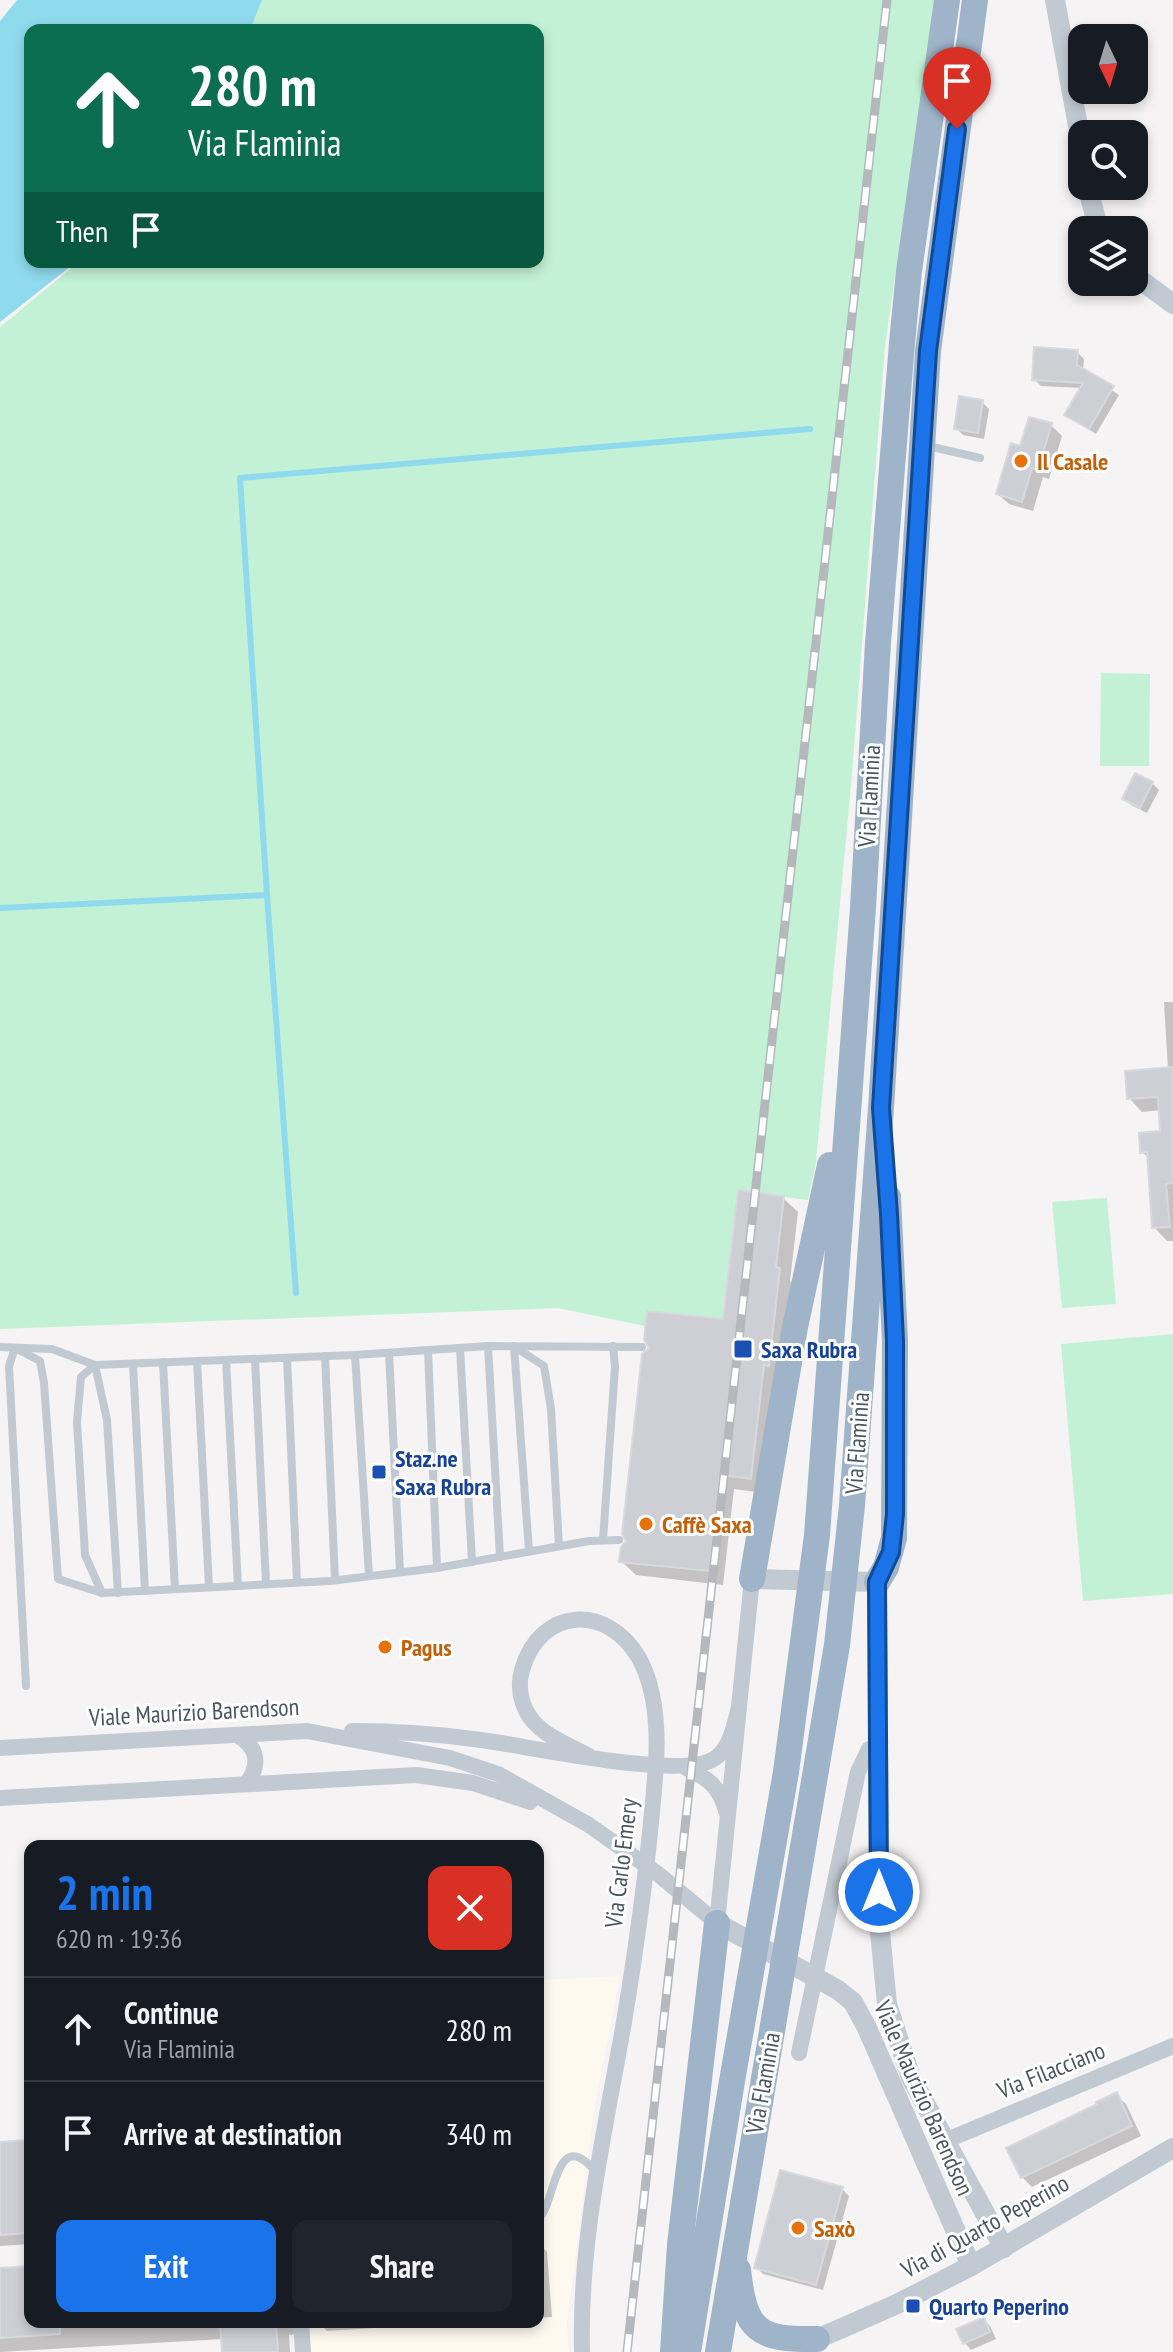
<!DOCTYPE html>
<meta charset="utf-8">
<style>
:root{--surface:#171b24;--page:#20242c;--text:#f1f3f6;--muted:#9ea1a6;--line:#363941;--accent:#1a73e8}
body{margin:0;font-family:"PT Sans Narrow",sans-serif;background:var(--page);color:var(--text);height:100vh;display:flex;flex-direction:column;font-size:30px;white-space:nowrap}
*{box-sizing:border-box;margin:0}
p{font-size:26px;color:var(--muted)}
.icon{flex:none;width:44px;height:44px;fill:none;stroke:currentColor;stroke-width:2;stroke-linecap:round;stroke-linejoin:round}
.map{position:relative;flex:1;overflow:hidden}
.panel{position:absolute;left:24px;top:1840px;width:520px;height:488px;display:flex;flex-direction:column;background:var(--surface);border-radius:16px;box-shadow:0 4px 12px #0003}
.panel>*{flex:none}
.hud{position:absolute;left:24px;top:24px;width:520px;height:244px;border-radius:16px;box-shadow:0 4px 12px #0003;background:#0b6e4f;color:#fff;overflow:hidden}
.needle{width:52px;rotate:176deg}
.fabs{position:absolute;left:1068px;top:24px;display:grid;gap:16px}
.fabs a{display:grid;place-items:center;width:80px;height:80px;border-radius:16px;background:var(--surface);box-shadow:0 4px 12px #0003;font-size:40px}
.pin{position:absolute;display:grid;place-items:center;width:68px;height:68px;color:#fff;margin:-82px -34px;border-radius:50% 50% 50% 0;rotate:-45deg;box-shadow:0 0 8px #0007}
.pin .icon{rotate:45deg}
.me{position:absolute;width:88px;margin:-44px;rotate:0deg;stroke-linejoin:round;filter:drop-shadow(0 0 6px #0008)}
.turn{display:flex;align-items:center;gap:28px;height:168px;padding:0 32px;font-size:36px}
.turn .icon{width:104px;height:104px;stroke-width:2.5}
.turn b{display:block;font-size:56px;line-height:68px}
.then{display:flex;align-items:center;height:76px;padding:0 32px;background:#0003;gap:16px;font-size:30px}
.round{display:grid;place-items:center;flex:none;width:84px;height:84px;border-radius:16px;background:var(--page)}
.overview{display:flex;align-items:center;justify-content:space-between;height:136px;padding:0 32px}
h1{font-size:48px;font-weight:700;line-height:60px;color:var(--accent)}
.button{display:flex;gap:16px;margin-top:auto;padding:16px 32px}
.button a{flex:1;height:92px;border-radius:16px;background:var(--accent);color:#fff;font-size:32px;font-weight:700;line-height:92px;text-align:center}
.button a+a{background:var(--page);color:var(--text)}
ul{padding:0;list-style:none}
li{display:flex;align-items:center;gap:24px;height:104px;padding:0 32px;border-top:2px solid var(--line)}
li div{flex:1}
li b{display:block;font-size:30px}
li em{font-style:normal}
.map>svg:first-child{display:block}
.commercial{fill:#fdf9ef}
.green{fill:#c3f1d5}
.water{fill:#90daee}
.shadow{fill:#0003}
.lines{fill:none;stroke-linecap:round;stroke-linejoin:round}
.stream{stroke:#90daee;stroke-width:6}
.building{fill:#cdcfd5;stroke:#d7d9de;stroke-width:2}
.service{stroke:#c1cad2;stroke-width:8}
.minor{stroke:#c1cad2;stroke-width:16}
.tertiary{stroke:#c1cad2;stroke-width:20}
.trunk{stroke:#9fb4c9;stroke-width:26}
.rail-casing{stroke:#b5b8bd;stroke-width:9}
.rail{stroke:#fff;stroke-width:6;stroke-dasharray:18;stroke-linecap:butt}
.route-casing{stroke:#114b97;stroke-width:20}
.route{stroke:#1a73e8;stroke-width:14}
.food-dot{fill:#e8710a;stroke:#fff;stroke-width:3}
.transit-dot{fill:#1a4fb4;stroke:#fff;stroke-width:3}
.labels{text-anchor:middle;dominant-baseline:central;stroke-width:6;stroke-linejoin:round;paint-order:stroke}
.food-label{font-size:24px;font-weight:bold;fill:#c56008;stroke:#fff;text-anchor:start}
.street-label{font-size:24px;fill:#4a5661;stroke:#fff}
.transit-label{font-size:24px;font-weight:bold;fill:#164399;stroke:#fff;text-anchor:start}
</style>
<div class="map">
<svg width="1173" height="2352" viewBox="0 0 1173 2352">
<rect width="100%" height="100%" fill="#f5f3f3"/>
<polygon class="commercial" points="620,1976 594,2111 567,2324 569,2352 310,2352 308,2322 538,2322 538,1980"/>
<g class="green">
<polygon points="262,0 935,0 885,346 852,774 816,1162 808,1200 738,1191 723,1319 647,1311 645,1326 558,1308 0,1329 0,327 79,262 538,262 538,30 250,30"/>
<polygon points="1101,673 1150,674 1149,766 1100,766"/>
<polygon points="1107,1198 1116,1304 1062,1308 1052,1202"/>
<polygon points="1173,1334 1173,1594 1083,1601 1061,1344"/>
</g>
<polygon class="water" points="17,0 262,0 250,30 30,30 30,262 76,262 0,322 0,21"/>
<g class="shadow">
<polygon points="1077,352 1084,359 1083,371 1119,395 1096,434 1066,414 1082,388 1041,386 1034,379"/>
<polygon points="982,402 989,409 984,439 963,435 956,428"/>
<polygon points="1051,425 1062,436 1049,479 1043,477 1033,511 1009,504 998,494 1021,448"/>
<polygon points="1152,783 1159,790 1147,813 1131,805 1124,798"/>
<polygon points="1164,1002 1173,1002 1173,1241 1167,1241 1154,1227 1150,1159 1142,1152 1163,1133 1161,1110 1142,1112 1129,1098 1168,1069"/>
<polygon points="783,1198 798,1212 790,1281 793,1284 764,1493 734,1489 723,1585 636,1575 621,1561 628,1541 724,1322"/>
<polygon points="1116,2095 1126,2104 1141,2136 1032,2187 1022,2177"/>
<polygon points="26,2143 30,2147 30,2244 0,2246 0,2144"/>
<polygon points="842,2189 849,2196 823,2290 763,2274 756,2267"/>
<polygon points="538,2242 547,2252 552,2317 538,2318"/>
<polygon points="30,2268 30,2322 468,2322 327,2331 322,2326 314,2324 305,2333 289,2335 290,2352 224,2352 223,2339 0,2352 0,2270"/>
<polygon points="983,2319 990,2326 996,2339 971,2350 965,2343"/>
</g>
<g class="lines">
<g class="stream">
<polyline points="267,895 240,478 810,429"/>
<polyline points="0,908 267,895 296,1293"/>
</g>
</g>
<g class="building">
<polygon points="1034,347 1078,350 1077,365 1114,386 1089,429 1064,415 1083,383 1032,380"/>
<polygon points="959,396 983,400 978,433 954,429"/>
<polygon points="1029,417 1052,423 1038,470 1032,468 1022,502 996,494 1011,443 1020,446"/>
<polygon points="1135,773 1153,782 1140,808 1122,799"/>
<polygon points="1173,1067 1173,1183 1166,1184 1170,1227 1152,1228 1147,1152 1140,1153 1139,1133 1160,1131 1158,1097 1127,1099 1125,1071"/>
<polygon points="738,1190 784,1196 776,1267 780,1268 769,1366 764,1365 751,1479 720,1475 710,1571 619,1562 621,1547 626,1541 622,1534 642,1354 649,1348 644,1340 647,1311 723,1319"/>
<polygon points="1117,2092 1132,2126 1021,2178 1006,2148 1097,2104 1096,2102"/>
<polygon points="26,2140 30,2233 0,2235 0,2142"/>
<polygon points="780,2170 843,2187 816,2285 754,2268"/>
<polygon points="30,2266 30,2322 60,2322 60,2334 0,2338 0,2268"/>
<polygon points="984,2317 990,2332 963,2344 956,2329"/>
<polygon points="220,2322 276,2322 278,2352 222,2352"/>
</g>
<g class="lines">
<g class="service">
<polyline points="928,446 980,458"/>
<polyline points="488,1346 500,1557"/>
<polyline points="514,1346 529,1551"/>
<polyline points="0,1347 52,1349 95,1365 355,1355 488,1346 642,1347"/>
<polyline points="515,1347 544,1366 551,1409 559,1546"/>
<polyline points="15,1348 40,1361 44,1383 58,1579 102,1593 330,1581 437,1568 589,1541 619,1540"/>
<polyline points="15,1348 9,1366 26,1686"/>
<polyline points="460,1348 472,1562"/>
<polyline points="428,1350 437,1568"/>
<polyline points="389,1353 400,1572"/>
<polyline points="355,1355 369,1576"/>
<polyline points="325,1356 335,1580"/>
<polyline points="287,1358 297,1582"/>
<polyline points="255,1359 266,1584"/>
<polyline points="226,1360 238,1586"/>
<polyline points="197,1361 209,1587"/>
<polyline points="163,1362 175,1589"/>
<polyline points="133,1364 145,1591"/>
<polyline points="95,1365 81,1377 77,1422 85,1555 102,1593"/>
<polyline points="95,1365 107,1420 118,1593"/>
<polyline points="603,1540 615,1367 613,1346"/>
<path d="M538 2219C556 2206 554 2122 596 2172"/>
</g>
<g class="minor">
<path d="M352 1731C395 1731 439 1734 481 1740 528 1746 676 1779 712 1760 730 1751 734 1726 739 1707"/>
<path d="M237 1735C258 1747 261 1765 246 1784"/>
<polyline points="0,1748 307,1731 450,1758 498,1774 589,1825 658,1874 717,1923"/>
<path d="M686 1768C708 1778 720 1787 726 1811"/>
<polyline points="0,1798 416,1775 473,1783 530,1802"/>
<polyline points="717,1923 752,1579"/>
<polyline points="799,2053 858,1772 869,1749 878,1746"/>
<polyline points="947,2140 1173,2046"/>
<polyline points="301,2322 303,2352"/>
<path d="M582 2352C579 2241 605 2131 624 2022 638 1937 650 1850 656 1764 658 1730 656 1689 639 1658 607 1603 540 1607 522 1670 517 1687 521 1707 533 1721 546 1737 571 1746 589 1756"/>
</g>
<g class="tertiary">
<polyline points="1055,0 1082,148"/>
<polyline points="1087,186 1099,230"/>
<polyline points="1134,275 1173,304"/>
<polyline points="752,1579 877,1582 879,1921 887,2004 911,2078 1004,2248"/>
<polyline points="717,1923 838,1990 853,2002 867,2028 971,2266"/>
<polyline points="817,2339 897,2304 971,2266 1173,2148"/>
</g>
<g class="trunk">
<polyline points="752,1579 795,1327 830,1165"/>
<polyline points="877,1582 886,1567 894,1538 895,1341 888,1197"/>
<path d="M738 2270C745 2331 757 2340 817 2339"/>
<polyline points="673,2352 680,2245 717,1923"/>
<polyline points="688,2352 732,2081 786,1772 817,1535 863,908 878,643 902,343 909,271 947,0"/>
<polyline points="718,2352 837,1645 852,1505 881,1108 928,351 975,0"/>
</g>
<g class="rail-casing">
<polyline id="rail" points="627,2352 887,0"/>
</g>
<use href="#rail" class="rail"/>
</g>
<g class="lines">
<g class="route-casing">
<polyline id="route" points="879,1892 877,1582 891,1552 895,1514 895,1341 889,1214 881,1108 928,351 957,129"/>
</g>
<use href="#route" class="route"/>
</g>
<g class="food-dot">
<circle cx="1021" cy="461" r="8"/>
<circle cx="646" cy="1524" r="8"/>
<circle cx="385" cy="1647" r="8"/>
<circle cx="798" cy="2228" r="8"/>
</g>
<g class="transit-dot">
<rect x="733" y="1339" width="20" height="20" rx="4"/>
<rect x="371" y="1464" width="16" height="16" rx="4"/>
<rect x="905" y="2298" width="16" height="16" rx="4"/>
</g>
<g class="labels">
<g class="food-label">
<text x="1037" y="461">Il Casale</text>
<text x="662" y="1524">Caffè Saxa</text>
<text x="401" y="1647">Pagus</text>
<text x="814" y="2228">Saxò</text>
</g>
<g class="street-label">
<text transform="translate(869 796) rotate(-87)">Via Flaminia</text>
<text transform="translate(857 1443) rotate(-86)">Via Flaminia</text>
<text transform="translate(194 1712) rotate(-3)">Viale Maurizio Barendson</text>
<text transform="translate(621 1863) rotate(-83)">Via Carlo Emery</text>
<text transform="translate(1051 2070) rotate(-22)">Via Filacciano</text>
<text transform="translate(763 2083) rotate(-80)">Via Flaminia</text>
<text transform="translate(924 2098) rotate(66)">Viale Maurizio Barendson</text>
<text transform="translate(985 2226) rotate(-29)">Via di Quarto Peperino</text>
</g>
<g class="transit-label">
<text x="761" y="1349">Saxa Rubra</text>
<text x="395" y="1458">Staz.ne<tspan x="395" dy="28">Saxa Rubra</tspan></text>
<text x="929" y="2306">Quarto Peperino</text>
</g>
</g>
</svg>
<div class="fabs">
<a><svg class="needle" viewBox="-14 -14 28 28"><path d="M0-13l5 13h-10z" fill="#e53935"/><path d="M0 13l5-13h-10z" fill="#9ea1a6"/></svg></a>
<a><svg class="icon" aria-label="search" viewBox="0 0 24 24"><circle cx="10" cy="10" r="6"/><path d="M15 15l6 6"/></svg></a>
<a><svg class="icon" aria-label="layers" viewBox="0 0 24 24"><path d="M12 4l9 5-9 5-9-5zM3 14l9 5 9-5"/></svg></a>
</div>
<div class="pin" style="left:957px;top:129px;background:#d93025"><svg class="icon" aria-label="arrive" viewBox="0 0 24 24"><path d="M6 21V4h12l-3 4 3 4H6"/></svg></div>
<svg class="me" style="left:879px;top:1892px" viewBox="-20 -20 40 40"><circle r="17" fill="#1a73e8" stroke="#fff" stroke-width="3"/><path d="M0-11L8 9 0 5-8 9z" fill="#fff"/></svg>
<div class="hud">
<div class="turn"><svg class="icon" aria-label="ahead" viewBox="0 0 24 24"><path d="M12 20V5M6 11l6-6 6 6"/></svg><div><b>280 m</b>Via Flaminia</div></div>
<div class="then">Then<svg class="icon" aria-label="arrive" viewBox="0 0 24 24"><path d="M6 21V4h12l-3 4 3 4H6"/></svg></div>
</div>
<section class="panel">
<div class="overview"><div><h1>2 min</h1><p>620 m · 19:36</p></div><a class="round" style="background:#d93025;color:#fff"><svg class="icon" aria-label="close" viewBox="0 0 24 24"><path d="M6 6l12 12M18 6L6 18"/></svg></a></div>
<ul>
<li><svg class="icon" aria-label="ahead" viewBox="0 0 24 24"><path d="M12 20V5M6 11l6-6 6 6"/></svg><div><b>Continue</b><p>Via Flaminia</p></div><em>280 m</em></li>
<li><svg class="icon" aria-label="arrive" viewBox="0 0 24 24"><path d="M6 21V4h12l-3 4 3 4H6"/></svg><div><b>Arrive at destination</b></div><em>340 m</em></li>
</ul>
<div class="button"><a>Exit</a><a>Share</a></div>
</section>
</div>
